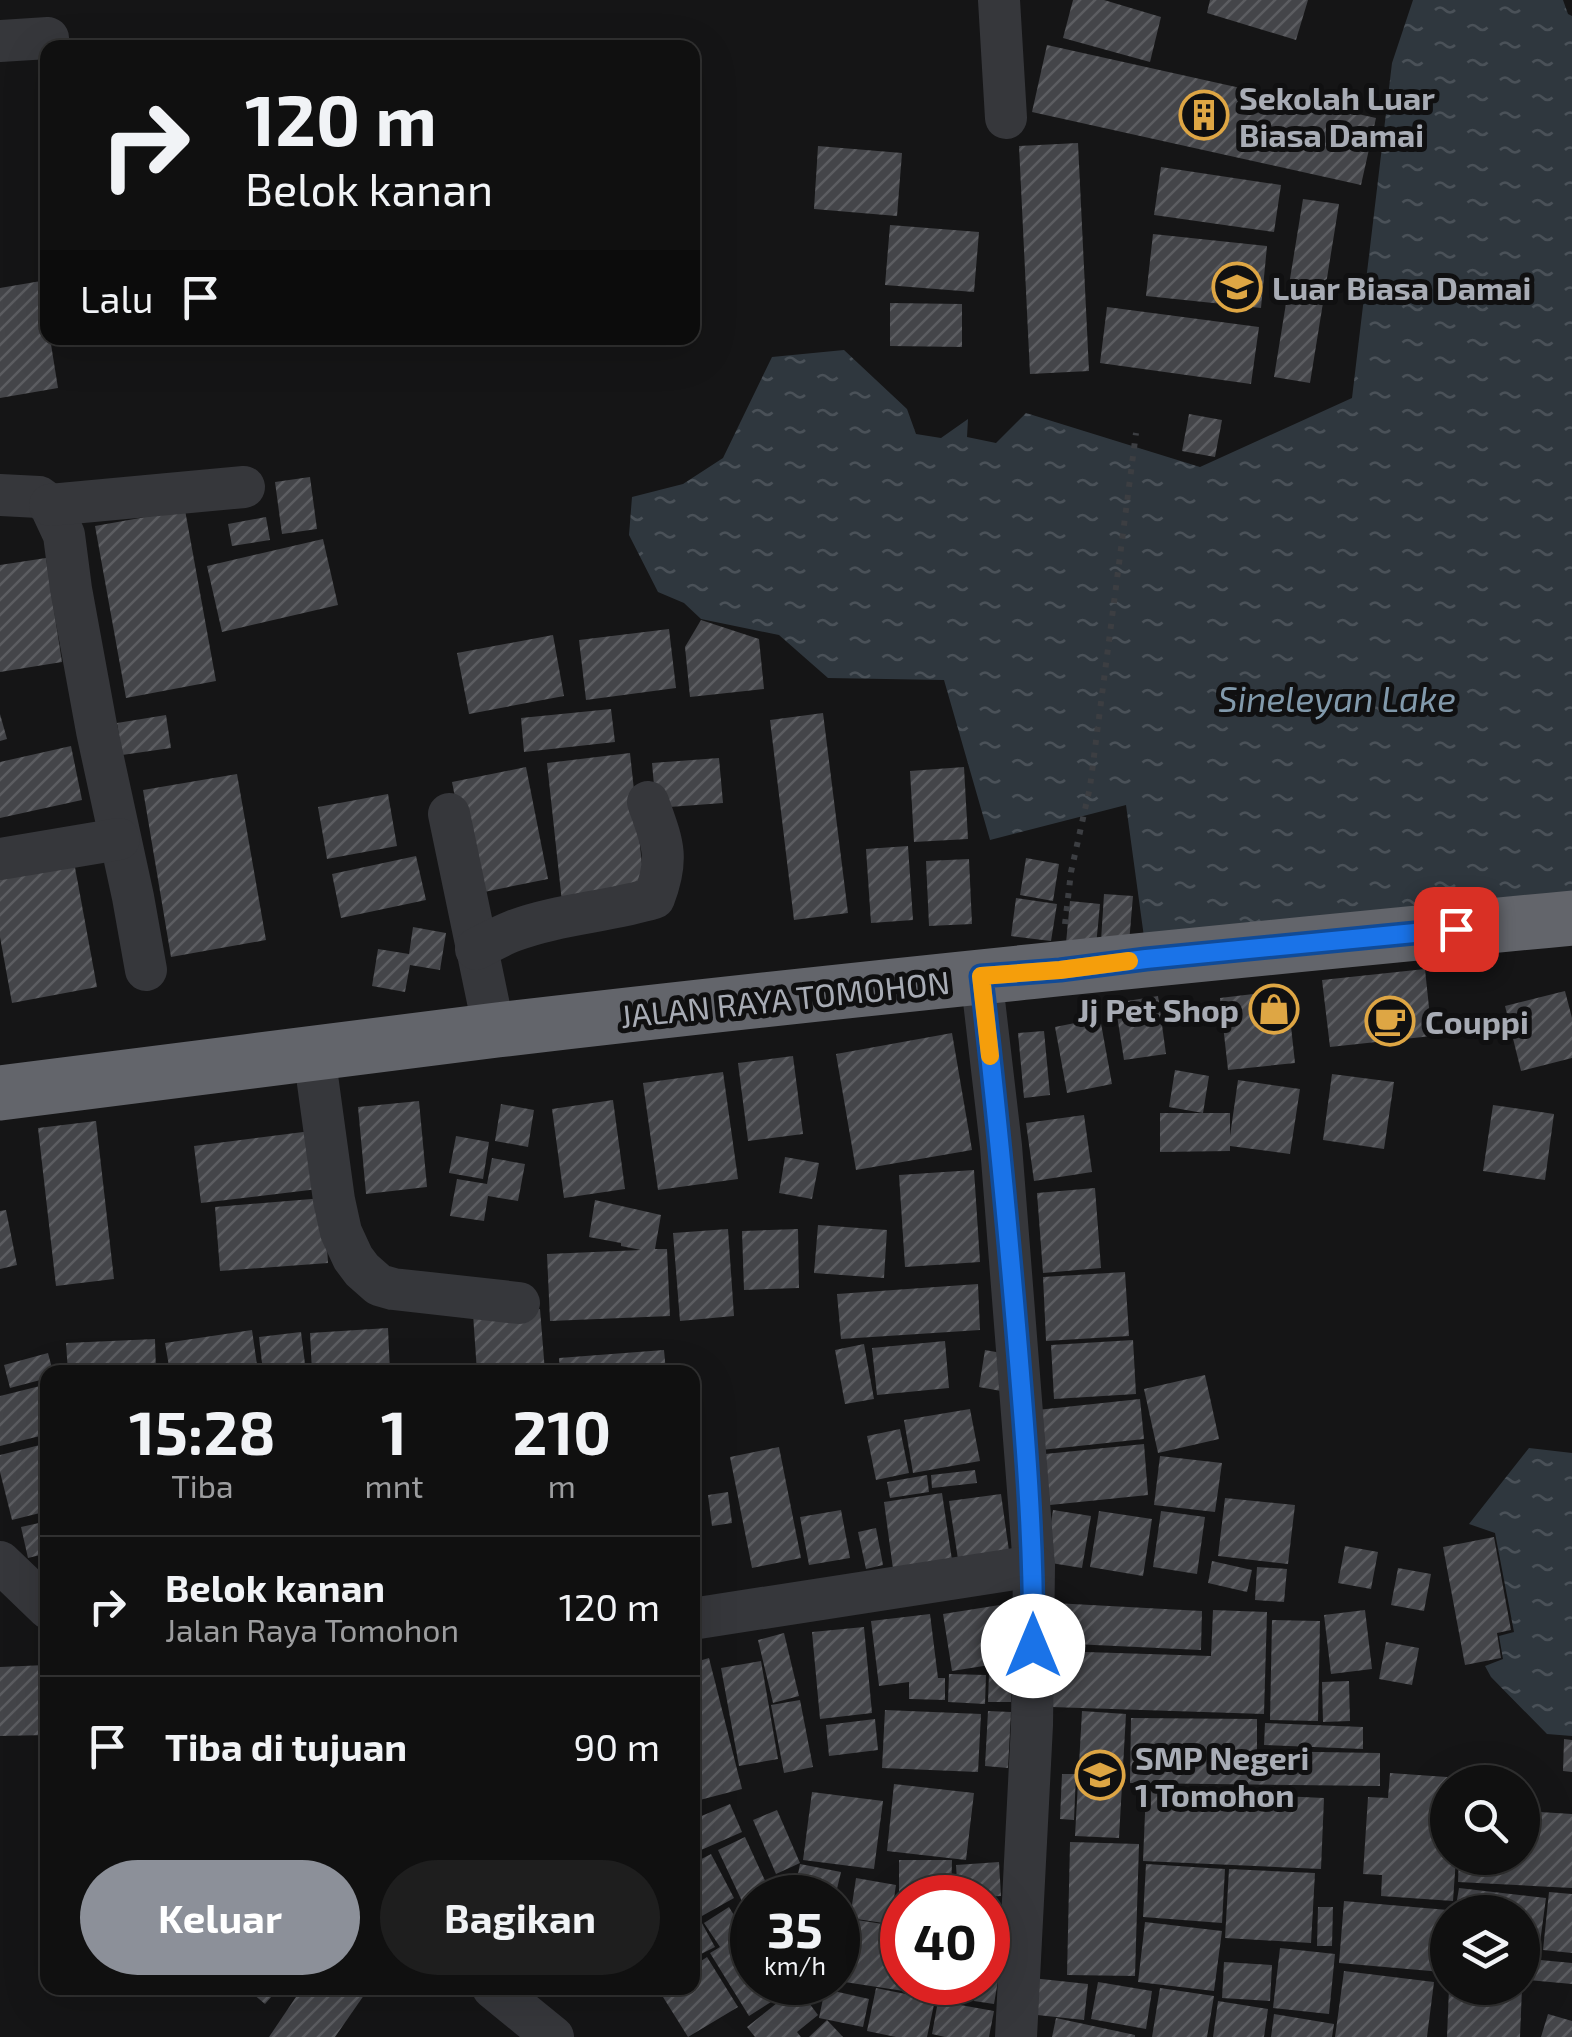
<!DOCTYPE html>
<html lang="id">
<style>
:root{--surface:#101010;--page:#1e1e1e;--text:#f1f3f6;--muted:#9c9d9f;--line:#303030;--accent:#8c9099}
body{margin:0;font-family:"Exo 2",sans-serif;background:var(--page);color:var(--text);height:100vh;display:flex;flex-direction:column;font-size:38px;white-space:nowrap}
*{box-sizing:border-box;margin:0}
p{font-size:32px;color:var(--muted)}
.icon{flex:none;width:55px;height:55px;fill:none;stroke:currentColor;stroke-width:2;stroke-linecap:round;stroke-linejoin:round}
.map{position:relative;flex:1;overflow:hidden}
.side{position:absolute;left:40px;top:1365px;width:660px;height:630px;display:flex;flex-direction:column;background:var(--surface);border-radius:20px;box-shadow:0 10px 40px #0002,0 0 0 2px var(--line)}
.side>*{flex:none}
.banner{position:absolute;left:40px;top:40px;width:660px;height:305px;border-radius:20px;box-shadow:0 10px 40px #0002,0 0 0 2px var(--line);background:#101010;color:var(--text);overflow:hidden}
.fabs{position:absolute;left:1430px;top:1765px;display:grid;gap:20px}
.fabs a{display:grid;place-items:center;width:110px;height:110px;border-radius:50%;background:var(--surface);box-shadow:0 10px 40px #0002,0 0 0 2px var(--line);font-size:50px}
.speed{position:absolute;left:730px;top:1875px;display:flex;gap:20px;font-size:50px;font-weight:700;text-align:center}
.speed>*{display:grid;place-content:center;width:130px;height:130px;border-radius:50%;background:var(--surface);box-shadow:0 10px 40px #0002,0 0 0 2px var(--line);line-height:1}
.speed small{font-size:25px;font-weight:400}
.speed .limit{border:15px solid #d22;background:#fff;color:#111}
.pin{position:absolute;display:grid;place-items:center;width:85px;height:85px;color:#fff;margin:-42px;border-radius:20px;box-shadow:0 5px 15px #0006}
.me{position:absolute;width:110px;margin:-55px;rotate:0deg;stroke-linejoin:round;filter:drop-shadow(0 0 8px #0008)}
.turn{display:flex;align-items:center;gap:35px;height:210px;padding:0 40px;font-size:45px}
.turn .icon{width:130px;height:130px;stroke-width:2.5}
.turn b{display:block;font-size:70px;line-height:85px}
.then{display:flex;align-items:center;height:95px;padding:0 40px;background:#0003;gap:20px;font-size:38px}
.eta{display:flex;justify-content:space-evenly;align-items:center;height:170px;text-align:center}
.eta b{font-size:60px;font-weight:700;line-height:70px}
.button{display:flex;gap:20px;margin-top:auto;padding:20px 40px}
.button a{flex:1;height:115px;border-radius:60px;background:var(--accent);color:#fff;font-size:40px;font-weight:700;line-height:115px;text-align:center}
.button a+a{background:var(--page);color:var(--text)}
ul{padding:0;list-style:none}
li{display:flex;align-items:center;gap:30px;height:140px;padding:0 40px;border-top:2px solid var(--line)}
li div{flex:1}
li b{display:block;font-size:38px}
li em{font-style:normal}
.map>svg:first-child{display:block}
.water{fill:url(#water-ripples)}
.building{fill:url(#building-hatch)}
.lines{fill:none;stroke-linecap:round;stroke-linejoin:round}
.path{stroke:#3c3e42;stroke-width:6;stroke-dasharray:5 8;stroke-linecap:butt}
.minor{stroke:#36373b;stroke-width:42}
.highway{stroke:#63656b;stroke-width:55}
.route-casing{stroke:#114b97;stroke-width:25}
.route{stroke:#1a73e8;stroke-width:18}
.slow{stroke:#f59e0b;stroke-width:18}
.labels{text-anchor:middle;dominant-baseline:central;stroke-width:10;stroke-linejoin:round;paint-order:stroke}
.poi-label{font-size:32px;font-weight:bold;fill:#a8acb5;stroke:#101011;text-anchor:start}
.street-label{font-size:32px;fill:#a8acb5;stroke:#101011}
.water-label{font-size:35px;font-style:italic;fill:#829aac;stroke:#101011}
</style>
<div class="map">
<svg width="1572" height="2037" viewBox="0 0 1572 2037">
<defs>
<pattern id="water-ripples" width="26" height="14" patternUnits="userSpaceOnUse" patternTransform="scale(2.5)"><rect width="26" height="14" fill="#2f373e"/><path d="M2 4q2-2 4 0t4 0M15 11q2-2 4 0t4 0" fill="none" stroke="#4a5158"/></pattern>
<pattern id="building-hatch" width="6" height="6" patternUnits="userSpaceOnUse" patternTransform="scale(2.5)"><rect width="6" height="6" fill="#444549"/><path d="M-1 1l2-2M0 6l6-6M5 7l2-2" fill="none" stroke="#5c5d61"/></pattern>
</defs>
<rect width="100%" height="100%" fill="#151516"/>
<g class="water">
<polygon points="1413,0 1563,0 1568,14 1572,16 1572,918 1147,959 1126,805 990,840 944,680 828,678 779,635 701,619 684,603 658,592 629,535 632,497 683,484 723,458 772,357 844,350 907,409 916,434 941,438 968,419 967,437 996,443 1026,413 1200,467 1352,398 1392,63"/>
<polygon points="1529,1448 1572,1453 1572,1736 1547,1734 1491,1677 1485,1666 1503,1659 1499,1636 1514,1632 1495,1533 1469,1524"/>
</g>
<g class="building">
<polygon points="1073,0 1104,0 1161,17 1150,62 1063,38"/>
<polygon points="1210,0 1308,0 1296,40 1207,13"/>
<polygon points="1047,45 1376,118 1361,185 1032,112"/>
<polygon points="1078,143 1089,371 1030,374 1019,146"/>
<polygon points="818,146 902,153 897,216 814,209"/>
<polygon points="1161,167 1281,185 1274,232 1154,215"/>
<polygon points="1303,199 1339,204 1310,383 1274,377"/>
<polygon points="890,225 979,232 974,292 885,285"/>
<polygon points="1153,234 1267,246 1261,308 1146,296"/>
<polygon points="41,281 48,320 48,338 50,338 58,388 0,398 0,288"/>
<polygon points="890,303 962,304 962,347 890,346"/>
<polygon points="1107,307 1259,327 1251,384 1100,363"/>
<polygon points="1189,414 1222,420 1215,457 1182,451"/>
<polygon points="310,477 317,529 282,534 275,482"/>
<polygon points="185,510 216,681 126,698 95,526"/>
<polygon points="266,517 270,540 232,546 228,524"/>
<polygon points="323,539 338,605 222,632 207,566"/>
<polygon points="46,558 62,662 0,672 0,565"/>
<polygon points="701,620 759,639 764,689 690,697 685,647"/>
<polygon points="669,629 676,688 586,700 579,640"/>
<polygon points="553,635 564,696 469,714 457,653"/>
<polygon points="611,709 615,742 524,752 521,718"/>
<polygon points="823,713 848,913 794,920 770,720"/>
<polygon points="0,714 7,739 0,741"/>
<polygon points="166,715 171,748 122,755 117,723"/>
<polygon points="71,746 82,800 0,818 0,762"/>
<polygon points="630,753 645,892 562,902 547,763"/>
<polygon points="719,758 723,803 656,808 652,763"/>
<polygon points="526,767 548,879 474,894 452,782"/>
<polygon points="964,767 968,839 914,842 910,771"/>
<polygon points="237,774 266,940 171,957 143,790"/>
<polygon points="388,794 397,846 327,859 318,807"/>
<polygon points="908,846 913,920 871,923 866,849"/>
<polygon points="416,856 426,900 341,918 332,874"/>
<polygon points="1026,858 1059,864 1053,901 1020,895"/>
<polygon points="969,859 972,924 929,926 926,861"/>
<polygon points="74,862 97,987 12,1003 0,937 0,876"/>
<polygon points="1104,894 1133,896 1129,943 1101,941"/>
<polygon points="1016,898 1057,904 1051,941 1011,936"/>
<polygon points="1070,901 1100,904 1096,946 1066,943"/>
<polygon points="413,927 446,933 440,970 410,965 405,992 372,986 378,949 409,954"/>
<polygon points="1425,969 1432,1036 1330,1047 1322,980"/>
<polygon points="1287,990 1295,1063 1228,1070 1220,998"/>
<polygon points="1565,991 1572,1018 1572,1058 1521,1071 1505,1006"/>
<polygon points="1158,996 1166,1054 1124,1060 1115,1003"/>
<polygon points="1100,1018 1112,1084 1067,1093 1055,1027"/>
<polygon points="1044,1031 1050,1095 1024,1098 1018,1033"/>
<polygon points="952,1033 972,1150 856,1170 836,1054"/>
<polygon points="793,1056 803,1134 748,1141 738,1063"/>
<polygon points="1175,1070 1209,1076 1203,1113 1169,1107"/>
<polygon points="723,1072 738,1179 658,1190 643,1083"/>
<polygon points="1332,1074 1394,1082 1384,1149 1323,1140"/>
<polygon points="1238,1080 1300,1089 1290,1154 1230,1146 1230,1151 1160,1152 1160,1113 1230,1113 1230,1136"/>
<polygon points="613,1100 625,1189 564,1198 552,1109"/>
<polygon points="419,1101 427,1187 366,1194 358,1107"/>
<polygon points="501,1104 534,1110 528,1147 495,1141"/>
<polygon points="1493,1105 1554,1114 1545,1180 1483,1171"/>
<polygon points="1084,1115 1092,1172 1034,1181 1026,1123"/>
<polygon points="96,1121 114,1279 56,1286 38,1128"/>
<polygon points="311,1131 318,1189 201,1203 194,1146"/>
<polygon points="456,1136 489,1142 483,1179 449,1173"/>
<polygon points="785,1157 819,1163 812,1199 779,1193"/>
<polygon points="492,1158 525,1164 518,1201 488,1196 484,1221 450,1216 457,1179 487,1184"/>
<polygon points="974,1170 980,1262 905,1267 899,1175"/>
<polygon points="1095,1188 1101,1268 1043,1273 1037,1193"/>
<polygon points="324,1198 328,1263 220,1271 215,1207"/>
<polygon points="595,1200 661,1215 655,1249 667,1249 670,1316 550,1321 547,1254 641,1250 621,1246 621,1243 589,1237"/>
<polygon points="6,1210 17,1265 0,1269 0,1211"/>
<polygon points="818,1225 887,1230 884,1278 814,1273"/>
<polygon points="728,1229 734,1316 680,1321 673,1233"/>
<polygon points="798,1229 799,1288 744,1290 742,1231"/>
<polygon points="1125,1272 1129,1336 1046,1341 1043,1277"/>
<polygon points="978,1284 980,1330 841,1339 837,1294"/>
<polygon points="540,1309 545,1372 477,1372 473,1314"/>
<polygon points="388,1328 390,1372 312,1372 310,1333"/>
<polygon points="252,1330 258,1372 170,1372 165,1343"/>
<polygon points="301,1332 306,1372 263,1372 259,1337"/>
<polygon points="155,1339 156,1372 68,1372 66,1343"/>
<polygon points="1133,1340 1136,1394 1054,1399 1051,1345"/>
<polygon points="945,1341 949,1388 877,1395 872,1348"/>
<polygon points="864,1344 874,1399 845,1404 835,1350"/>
<polygon points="664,1350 666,1372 560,1372 559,1358"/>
<polygon points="985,1350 1018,1356 1012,1393 979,1387"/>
<polygon points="48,1353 53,1372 48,1372 48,1378 10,1388 4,1365"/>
<polygon points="1205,1375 1219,1439 1158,1453 1144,1389"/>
<polygon points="48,1384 48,1434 0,1446 0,1396"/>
<polygon points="1140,1399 1144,1439 1041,1450 1037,1410"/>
<polygon points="970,1409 980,1461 913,1473 904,1420"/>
<polygon points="900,1429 909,1473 876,1480 867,1436"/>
<polygon points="48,1443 48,1511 12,1520 0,1472 0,1455"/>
<polygon points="1144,1444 1148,1495 1050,1505 1045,1454"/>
<polygon points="779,1447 801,1558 752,1568 730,1457"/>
<polygon points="1160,1456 1222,1463 1215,1512 1154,1505"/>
<polygon points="975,1470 977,1483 932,1488 931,1475"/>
<polygon points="927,1475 929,1492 890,1498 887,1482"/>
<polygon points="728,1492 732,1523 712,1526 708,1495"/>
<polygon points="942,1493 952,1560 893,1569 884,1502"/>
<polygon points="1001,1494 1009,1551 958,1559 949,1501"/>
<polygon points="1225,1498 1295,1505 1288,1564 1218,1556"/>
<polygon points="841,1510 850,1558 809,1565 800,1517"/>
<polygon points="1053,1510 1091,1516 1082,1568 1045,1562"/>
<polygon points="1099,1511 1152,1519 1143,1576 1090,1567"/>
<polygon points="1161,1511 1205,1517 1197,1574 1153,1567"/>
<polygon points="48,1521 48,1553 28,1558 21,1527"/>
<polygon points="876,1528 883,1565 866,1569 858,1532"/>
<polygon points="1494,1537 1511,1630 1497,1633 1501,1658 1465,1665 1443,1547"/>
<polygon points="1345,1546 1378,1552 1371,1589 1338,1583"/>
<polygon points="1212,1561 1252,1570 1247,1592 1208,1583"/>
<polygon points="1257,1567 1287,1569 1284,1602 1255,1600"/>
<polygon points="1398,1568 1431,1574 1424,1611 1391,1605"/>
<polygon points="1054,1603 1202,1611 1201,1650 1052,1643"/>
<polygon points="1006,1604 1015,1661 952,1671 943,1614"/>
<polygon points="1213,1610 1267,1612 1264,1714 1051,1707 1054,1651 1211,1656"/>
<polygon points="1365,1610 1372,1669 1331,1674 1324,1615"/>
<polygon points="930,1614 938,1678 945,1678 945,1700 909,1699 909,1682 879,1686 871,1621"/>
<polygon points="1272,1620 1320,1621 1318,1721 1270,1720"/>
<polygon points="864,1627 872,1713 820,1719 812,1632"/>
<polygon points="784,1633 799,1696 773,1703 758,1640"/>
<polygon points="1386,1642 1419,1648 1412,1685 1379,1679"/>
<polygon points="709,1658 742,1789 692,1802 692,1663"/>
<polygon points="761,1661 778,1759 739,1766 721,1668"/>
<polygon points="46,1665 48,1735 0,1736 0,1667"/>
<polygon points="989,1673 1011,1673 1011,1702 988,1702"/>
<polygon points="949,1674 986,1675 985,1704 948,1702"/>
<polygon points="1349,1681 1350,1721 1323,1722 1322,1682"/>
<polygon points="800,1700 813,1767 784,1773 771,1705"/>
<polygon points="885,1710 981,1714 978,1772 882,1768"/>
<polygon points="988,1711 1011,1712 1008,1768 985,1766"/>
<polygon points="1082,1711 1126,1714 1119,1838 1075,1836"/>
<polygon points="1131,1718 1257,1719 1257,1751 1380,1753 1380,1786 1130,1783"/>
<polygon points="875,1719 878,1750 829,1756 826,1725"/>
<polygon points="1265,1723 1363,1727 1363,1749 1264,1745"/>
<polygon points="1564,1739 1572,1740 1572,1772 1563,1771"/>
<polygon points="1390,1773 1461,1778 1461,1782 1448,1782 1448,1858 1456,1858 1453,1901 1381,1896 1382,1875 1363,1874 1368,1797 1388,1798"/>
<polygon points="1062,1774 1076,1774 1074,1820 1060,1819"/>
<polygon points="894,1784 974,1793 966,1860 887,1851"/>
<polygon points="1146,1790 1324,1798 1321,1869 1143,1861"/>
<polygon points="812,1792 883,1801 874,1869 803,1860"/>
<polygon points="730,1804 742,1832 692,1854 692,1820"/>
<polygon points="777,1810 800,1863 776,1874 753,1820"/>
<polygon points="1522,1811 1572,1814 1572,1888 1458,1882 1459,1858 1522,1858"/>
<polygon points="745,1837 773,1898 752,1898 752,1909 747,1912 718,1850"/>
<polygon points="1070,1842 1139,1844 1135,1976 1067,1975"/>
<polygon points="711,1854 734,1898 702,1916 692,1898 692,1864"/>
<polygon points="899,1860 952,1860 951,1898 902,1898 902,1902 899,1902"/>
<polygon points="999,1862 1001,1896 958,1898 956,1865"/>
<polygon points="800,1864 841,1872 836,1893 796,1884"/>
<polygon points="1146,1864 1225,1869 1222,1923 1143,1917"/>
<polygon points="1229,1869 1315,1873 1311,1943 1225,1938"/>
<polygon points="856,1878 896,1885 890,1924 850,1918"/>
<polygon points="805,1888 809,1898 783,1898"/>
<polygon points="1459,1888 1546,1898 1539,1950 1522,1948 1522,1912 1455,1912"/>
<polygon points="1549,1892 1572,1894 1572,1953 1543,1950"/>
<polygon points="1344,1901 1448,1910 1442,1972 1339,1963"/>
<polygon points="692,1905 715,1947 697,1956 692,1948"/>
<polygon points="729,1907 743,1930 752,1924 752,1982 802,1982 749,2016 710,1953 720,1947 704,1923"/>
<polygon points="1318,1907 1333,1907 1332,1946 1317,1946"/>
<polygon points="838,1917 902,1927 902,1982 972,1982 969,2001 838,1981"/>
<polygon points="1145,1922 1222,1931 1214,1991 1138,1982"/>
<polygon points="988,1936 1005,1939 994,2004 974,2001 977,1982 988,1982"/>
<polygon points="1280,1948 1335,1954 1329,2014 1273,2008"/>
<polygon points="707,1957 738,2007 688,2037 658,1989 692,1988 692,1967"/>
<polygon points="1530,1959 1572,1963 1572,1984 1528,1980"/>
<polygon points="1224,1962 1272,1965 1270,2001 1222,1998"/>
<polygon points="1344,1971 1434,1982 1427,2037 1335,2037"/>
<polygon points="1032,1978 1088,1984 1084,2020 1028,2014"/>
<polygon points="1098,1982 1152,1991 1146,2029 1091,2019"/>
<polygon points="797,1987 818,2015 797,2032 801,2037 755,2037 747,2027"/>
<polygon points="246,1988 279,1988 265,2004"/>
<polygon points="302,1988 369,1988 335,2037 269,2037"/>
<polygon points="876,1988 935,2000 927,2037 896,2037 867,2031"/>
<polygon points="1160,1988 1214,1996 1207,2037 1152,2037"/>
<polygon points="1449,1988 1522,1988 1520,2037 1447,2037"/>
<polygon points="825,1989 869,1999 863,2027 819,2018"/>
<polygon points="938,2001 994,2011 989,2037 945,2037 932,2034"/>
<polygon points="1218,2001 1268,2009 1264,2037 1213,2037"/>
<polygon points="1274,2014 1334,2024 1332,2037 1271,2037"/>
<polygon points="1548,2014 1572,2021 1572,2037 1541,2037"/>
<polygon points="1056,2018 1135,2035 1135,2037 1052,2037"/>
<polygon points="827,2020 843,2037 809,2037"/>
</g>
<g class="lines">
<polyline class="path" points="1065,924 1071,872 1090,787 1136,433"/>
<g class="minor">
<polyline points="999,0 1006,118"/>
<polyline points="0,41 48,38"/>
<polyline points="0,495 39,497 50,505 64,535 71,589 97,731 133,897 146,970"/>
<polyline points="50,505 244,487"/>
<polyline points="449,814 494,1030"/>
<polyline points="0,859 119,839"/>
<path d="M476 949C488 943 500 936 513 931 558 914 608 912 654 898 670 856 662 842 648 802"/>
<polyline points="981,975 1001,1146 1034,1566 1032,1725 1016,2037"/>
<polyline points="314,1054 334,1200 341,1232 353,1258 362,1270 379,1285 393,1289 519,1303"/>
<polyline points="0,1562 48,1608"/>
<polyline points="692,1619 1034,1566"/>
<polyline points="493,1988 553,2037"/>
</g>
<path class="highway" d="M0 1093C166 1073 331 1050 497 1030 855 988 1213 953 1572 918"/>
</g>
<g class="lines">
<g class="route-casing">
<path id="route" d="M1033 1646C1034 1539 1025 1432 1016 1325 1006 1208 995 1092 981 976L1060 970 1146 959 1456 929"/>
</g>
<use href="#route" class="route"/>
<polyline class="slow" points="990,1056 981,976 1060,970 1129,961"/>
</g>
<defs>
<g id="building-ring" transform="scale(2.5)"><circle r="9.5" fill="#101011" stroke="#dea644" stroke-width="1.5"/><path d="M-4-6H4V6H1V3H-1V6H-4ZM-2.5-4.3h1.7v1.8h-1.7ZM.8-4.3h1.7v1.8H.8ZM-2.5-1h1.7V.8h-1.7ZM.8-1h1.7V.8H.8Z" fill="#dea644"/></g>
<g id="school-ring" transform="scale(2.5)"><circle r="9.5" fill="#101011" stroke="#dea644" stroke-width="1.5"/><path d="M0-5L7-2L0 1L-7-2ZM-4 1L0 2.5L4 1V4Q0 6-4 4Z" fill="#dea644"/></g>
<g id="shop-ring" transform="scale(2.5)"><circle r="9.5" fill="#101011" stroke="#dea644" stroke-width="1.5"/><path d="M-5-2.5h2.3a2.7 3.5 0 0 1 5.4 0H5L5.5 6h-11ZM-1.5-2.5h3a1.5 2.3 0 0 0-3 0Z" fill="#dea644"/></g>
<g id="cafe-ring" transform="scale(2.5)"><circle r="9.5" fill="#101011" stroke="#dea644" stroke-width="1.5"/><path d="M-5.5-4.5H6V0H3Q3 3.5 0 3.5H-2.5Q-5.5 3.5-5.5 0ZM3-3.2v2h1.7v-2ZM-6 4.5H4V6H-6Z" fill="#dea644"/></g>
</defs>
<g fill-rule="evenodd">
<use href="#building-ring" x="1204" y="115"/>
<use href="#school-ring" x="1237" y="287"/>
<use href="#shop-ring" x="1274" y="1009"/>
<use href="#cafe-ring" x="1390" y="1021"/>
<use href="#school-ring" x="1100" y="1775"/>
</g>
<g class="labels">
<g class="poi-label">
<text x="1239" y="97">Sekolah Luar<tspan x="1239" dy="37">Biasa Damai</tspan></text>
<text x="1272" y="287">Luar Biasa Damai</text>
<text x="1239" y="1009" text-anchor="end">Jj Pet Shop</text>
<text x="1425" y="1021">Couppi</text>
<text x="1135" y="1757">SMP Negeri<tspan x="1135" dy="37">1 Tomohon</tspan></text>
</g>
<g class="street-label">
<text transform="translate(785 998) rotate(-6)">JALAN RAYA TOMOHON</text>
</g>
<g class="water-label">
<text x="1337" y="698">Sineleyan Lake</text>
</g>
</g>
</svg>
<div class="fabs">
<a><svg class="icon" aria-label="search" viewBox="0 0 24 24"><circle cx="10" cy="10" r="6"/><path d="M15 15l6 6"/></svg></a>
<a><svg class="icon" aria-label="layers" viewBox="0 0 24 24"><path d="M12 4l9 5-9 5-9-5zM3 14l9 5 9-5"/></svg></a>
</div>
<div class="speed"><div>35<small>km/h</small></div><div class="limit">40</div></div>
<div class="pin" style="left:1456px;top:929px;background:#d93025"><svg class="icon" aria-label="arrive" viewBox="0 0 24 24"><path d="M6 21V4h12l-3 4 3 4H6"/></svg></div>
<svg class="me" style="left:1033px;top:1646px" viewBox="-20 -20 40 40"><circle r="19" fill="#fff"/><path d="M0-13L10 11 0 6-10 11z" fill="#1a73e8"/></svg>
<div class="banner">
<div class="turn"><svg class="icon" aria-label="right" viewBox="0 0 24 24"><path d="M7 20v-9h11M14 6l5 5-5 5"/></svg><div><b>120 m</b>Belok kanan</div></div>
<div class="then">Lalu<svg class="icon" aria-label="arrive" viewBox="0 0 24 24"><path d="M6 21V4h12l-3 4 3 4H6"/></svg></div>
</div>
<section class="side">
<div class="eta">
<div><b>15:28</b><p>Tiba</p></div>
<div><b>1</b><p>mnt</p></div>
<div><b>210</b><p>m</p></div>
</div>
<ul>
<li><svg class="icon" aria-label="right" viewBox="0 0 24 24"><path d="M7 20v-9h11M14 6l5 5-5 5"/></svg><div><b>Belok kanan</b><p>Jalan Raya Tomohon</p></div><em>120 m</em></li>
<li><svg class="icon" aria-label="arrive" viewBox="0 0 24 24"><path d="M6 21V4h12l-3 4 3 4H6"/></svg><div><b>Tiba di tujuan</b></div><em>90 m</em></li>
</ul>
<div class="button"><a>Keluar</a><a>Bagikan</a></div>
</section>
</div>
